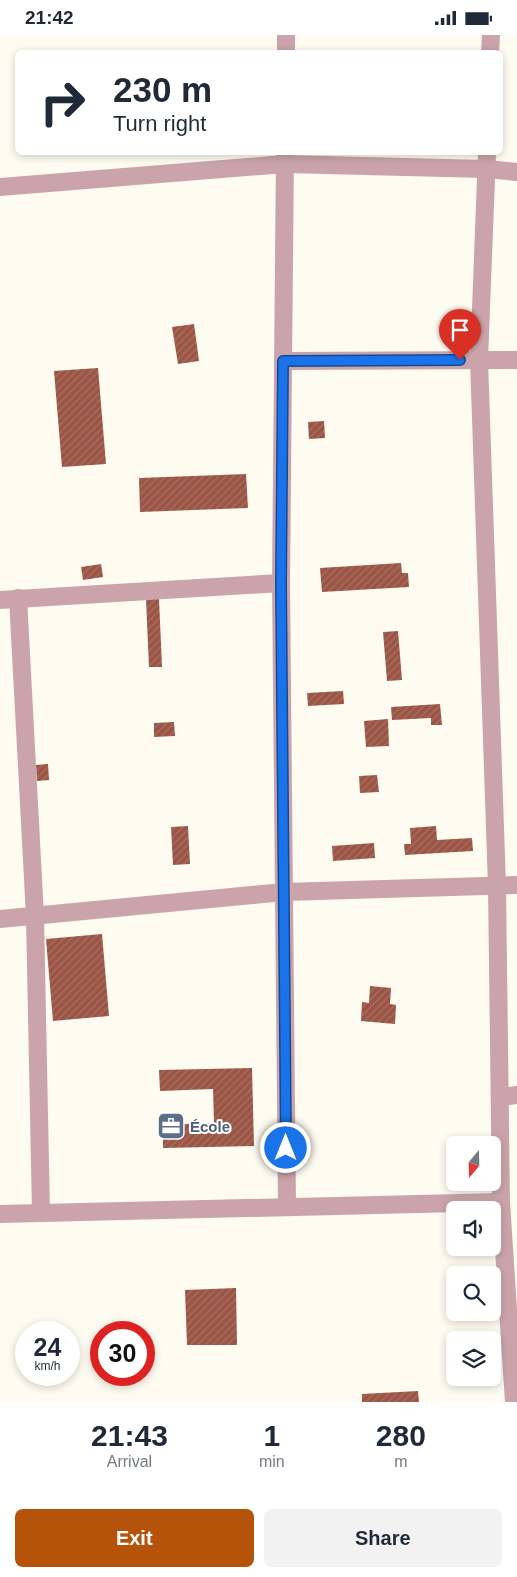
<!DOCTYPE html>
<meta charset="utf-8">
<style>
:root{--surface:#fff;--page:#f2f2f3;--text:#1f2937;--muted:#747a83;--accent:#b45309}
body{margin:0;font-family:Helvetica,sans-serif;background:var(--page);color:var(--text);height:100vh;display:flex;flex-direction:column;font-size:19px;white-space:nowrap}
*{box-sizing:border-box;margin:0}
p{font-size:16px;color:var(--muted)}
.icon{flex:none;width:28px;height:28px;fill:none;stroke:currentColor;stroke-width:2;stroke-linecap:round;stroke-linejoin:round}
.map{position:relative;height:1367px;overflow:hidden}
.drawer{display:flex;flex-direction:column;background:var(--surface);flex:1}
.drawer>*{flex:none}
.banner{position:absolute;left:15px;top:15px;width:488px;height:105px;border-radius:8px;box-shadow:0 2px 8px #0003;background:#fff;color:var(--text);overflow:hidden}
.needle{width:32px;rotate:199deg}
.buttons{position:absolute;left:446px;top:1101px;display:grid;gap:10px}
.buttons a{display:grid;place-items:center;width:55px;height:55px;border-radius:8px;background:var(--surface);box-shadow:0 2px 8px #0003;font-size:25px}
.speed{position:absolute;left:15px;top:1286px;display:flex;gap:10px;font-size:25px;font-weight:700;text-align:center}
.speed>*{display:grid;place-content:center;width:65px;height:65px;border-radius:50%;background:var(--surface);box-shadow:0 2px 8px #0003;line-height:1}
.speed small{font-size:12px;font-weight:400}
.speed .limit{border:8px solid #d22;background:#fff;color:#111}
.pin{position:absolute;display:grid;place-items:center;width:42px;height:42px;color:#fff;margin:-51px -21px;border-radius:50% 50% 50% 0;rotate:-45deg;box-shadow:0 0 5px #0007}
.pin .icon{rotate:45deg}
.me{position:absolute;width:55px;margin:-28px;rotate:0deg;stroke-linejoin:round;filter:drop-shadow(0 0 4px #0008)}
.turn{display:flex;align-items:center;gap:18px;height:105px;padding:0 15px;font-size:22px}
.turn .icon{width:65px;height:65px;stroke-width:2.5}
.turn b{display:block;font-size:35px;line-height:42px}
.eta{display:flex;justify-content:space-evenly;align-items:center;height:85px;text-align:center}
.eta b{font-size:30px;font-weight:800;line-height:35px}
.action{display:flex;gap:10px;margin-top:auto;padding:10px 15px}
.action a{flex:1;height:58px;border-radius:8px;background:var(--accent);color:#fff;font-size:20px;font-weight:800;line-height:58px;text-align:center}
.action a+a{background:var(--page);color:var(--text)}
.status{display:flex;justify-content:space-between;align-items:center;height:35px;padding:0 25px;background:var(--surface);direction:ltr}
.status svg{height:14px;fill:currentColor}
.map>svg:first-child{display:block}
.building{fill:url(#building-hatch)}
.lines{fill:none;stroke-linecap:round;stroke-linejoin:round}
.minor{stroke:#caa4aa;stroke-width:18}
.route-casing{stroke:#114b97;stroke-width:12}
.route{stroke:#1a73e8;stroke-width:9}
.labels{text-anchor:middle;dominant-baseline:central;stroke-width:4;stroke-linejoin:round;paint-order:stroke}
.service-label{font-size:15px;font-weight:bold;fill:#4e5e75;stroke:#fff;text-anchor:start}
</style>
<div class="status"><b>21:42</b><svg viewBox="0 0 49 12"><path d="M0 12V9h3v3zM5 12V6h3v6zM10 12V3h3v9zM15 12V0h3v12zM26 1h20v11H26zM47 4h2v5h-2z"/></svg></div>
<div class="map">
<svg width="517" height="1367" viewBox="0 0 517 1367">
<defs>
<pattern id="building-hatch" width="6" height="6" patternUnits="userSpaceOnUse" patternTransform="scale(1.25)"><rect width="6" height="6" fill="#9c5444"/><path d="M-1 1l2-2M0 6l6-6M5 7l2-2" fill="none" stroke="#a57267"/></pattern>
</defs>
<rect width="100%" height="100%" fill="#fefbf0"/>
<g class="building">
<polygon points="194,289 199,326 178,329 172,292"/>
<polygon points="98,333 106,429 62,432 54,336"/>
<polygon points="324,386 325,403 309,404 308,387"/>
<polygon points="246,439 248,473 140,477 139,443"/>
<polygon points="401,528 402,538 408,538 409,552 322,557 320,533"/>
<polygon points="101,529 103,542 83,545 81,532"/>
<polygon points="146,564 159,564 162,632 149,632"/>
<polygon points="398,596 402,645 387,646 383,597"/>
<polygon points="343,656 344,669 308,671 307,658"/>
<polygon points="440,669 442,690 431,690 431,683 392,685 391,672"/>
<polygon points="388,684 389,711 366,712 364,686"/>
<polygon points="174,687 175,701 154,702 154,688"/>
<polygon points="48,729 49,745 37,746 36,730"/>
<polygon points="377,740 379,757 360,758 359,741"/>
<polygon points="188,791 190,829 173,830 171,792"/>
<polygon points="436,791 437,805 472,803 473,816 405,820 404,809 411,809 410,793"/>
<polygon points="374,808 375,823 333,826 332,811"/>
<polygon points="102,899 109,981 53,986 46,904"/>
<polygon points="370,951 391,953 390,969 396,970 395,989 361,986 362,967 369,968"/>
<polygon points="252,1033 254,1111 163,1113 163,1090 214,1088 213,1054 160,1056 159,1035"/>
<polygon points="236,1253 237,1310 187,1310 185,1255"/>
<polygon points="418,1356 419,1367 362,1367 362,1359"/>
</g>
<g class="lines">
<g class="minor">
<polyline points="286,18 286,0"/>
<polyline points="490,18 491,0"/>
<polyline points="285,118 281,548 287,1172"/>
<polyline points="487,118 479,325 497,851 501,1167 514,1367"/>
<polyline points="0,152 285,129 486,134 517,137"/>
<polyline points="283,326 517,325"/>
<polyline points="18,563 35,881 41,1178"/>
<polyline points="0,565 281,548"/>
<polyline points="0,884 284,857 517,850"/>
<polyline points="501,1062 517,1060"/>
<polyline points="0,1179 501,1167"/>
</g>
</g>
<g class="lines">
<g class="route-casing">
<polyline id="route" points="286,1113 281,548 283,326 460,325"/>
</g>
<use href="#route" class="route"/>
</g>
<defs>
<g id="office-square" transform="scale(1.4375)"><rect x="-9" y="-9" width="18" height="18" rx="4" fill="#5c6f8a" stroke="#fff"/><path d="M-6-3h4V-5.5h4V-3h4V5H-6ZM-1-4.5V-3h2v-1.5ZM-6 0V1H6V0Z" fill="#fff"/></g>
</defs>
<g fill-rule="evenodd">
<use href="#office-square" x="171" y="1091"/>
</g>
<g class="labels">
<g class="service-label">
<text x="190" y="1091">École</text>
</g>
</g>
</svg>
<div class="buttons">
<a><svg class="needle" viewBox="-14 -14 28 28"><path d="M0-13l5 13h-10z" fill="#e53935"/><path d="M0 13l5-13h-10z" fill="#747a83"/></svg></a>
<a><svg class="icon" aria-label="sound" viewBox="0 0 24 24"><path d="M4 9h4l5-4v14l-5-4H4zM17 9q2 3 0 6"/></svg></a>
<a><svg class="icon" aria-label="search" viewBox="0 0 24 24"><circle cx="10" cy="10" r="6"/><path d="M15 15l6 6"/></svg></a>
<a><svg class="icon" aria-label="layers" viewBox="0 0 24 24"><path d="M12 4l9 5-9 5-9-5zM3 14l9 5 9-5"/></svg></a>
</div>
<div class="speed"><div>24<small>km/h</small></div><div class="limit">30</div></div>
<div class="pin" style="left:460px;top:325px;background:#d93025"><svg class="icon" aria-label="arrive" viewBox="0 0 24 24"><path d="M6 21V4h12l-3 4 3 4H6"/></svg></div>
<svg class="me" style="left:286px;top:1113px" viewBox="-20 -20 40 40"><circle r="17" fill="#1a73e8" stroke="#fff" stroke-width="3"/><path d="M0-11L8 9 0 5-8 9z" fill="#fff"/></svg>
<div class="banner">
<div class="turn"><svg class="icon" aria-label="right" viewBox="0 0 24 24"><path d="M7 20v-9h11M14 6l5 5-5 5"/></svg><div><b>230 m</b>Turn right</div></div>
</div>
</div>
<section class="drawer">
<div class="eta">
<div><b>21:43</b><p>Arrival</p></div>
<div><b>1</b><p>min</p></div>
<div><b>280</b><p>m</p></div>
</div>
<div class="action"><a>Exit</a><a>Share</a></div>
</section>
